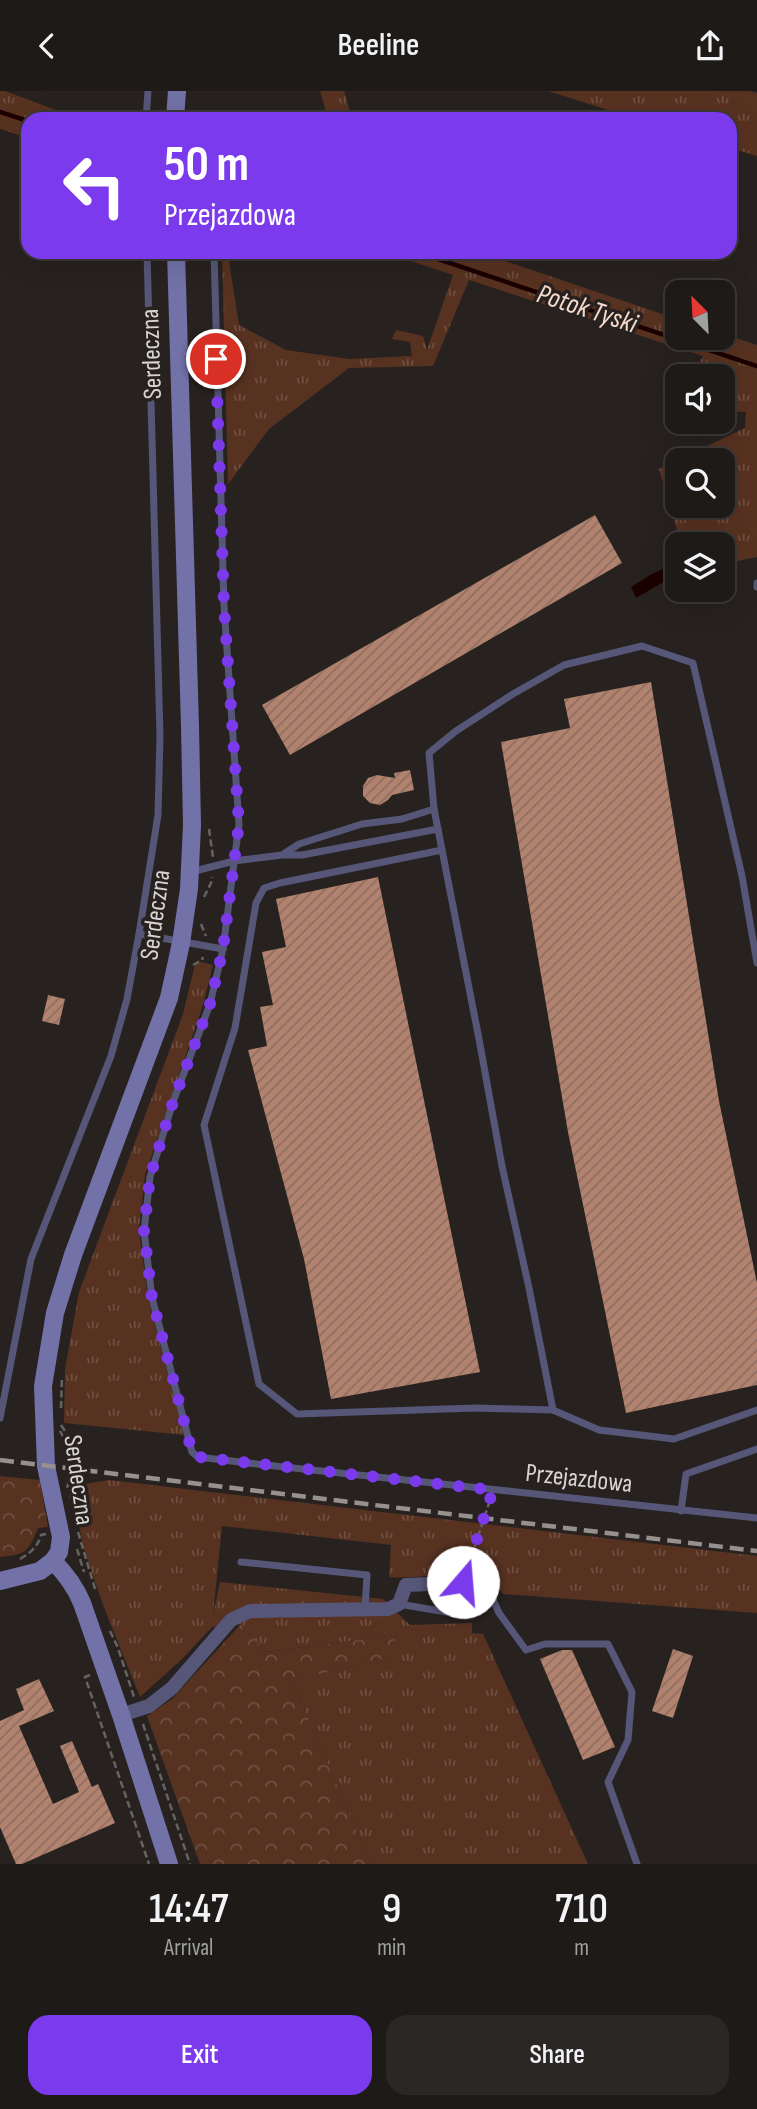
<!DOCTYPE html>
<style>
:root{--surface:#1d1a17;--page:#2a2724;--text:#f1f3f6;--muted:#a0a1a1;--line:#3b3836;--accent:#7c3aed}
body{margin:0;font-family:"Sofia Sans Condensed",sans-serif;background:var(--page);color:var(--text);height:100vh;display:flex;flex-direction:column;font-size:26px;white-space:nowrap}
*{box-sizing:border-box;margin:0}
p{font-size:23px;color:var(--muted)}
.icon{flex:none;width:38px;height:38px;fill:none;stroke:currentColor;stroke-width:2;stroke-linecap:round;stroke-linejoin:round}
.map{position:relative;height:1773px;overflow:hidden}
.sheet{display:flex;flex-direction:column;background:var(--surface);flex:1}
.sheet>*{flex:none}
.top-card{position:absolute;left:21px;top:21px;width:716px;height:147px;border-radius:21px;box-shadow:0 7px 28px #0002,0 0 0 2px var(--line);background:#7c3aed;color:#fff;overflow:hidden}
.needle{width:46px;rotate:336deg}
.controls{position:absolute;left:665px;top:189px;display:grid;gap:14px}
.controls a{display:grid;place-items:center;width:70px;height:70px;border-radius:14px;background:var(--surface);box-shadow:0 7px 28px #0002,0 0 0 2px var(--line);font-size:35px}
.pin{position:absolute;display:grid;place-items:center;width:60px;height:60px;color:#fff;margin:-30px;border:4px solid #fff;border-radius:50%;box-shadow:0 2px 7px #0007}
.me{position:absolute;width:77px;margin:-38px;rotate:18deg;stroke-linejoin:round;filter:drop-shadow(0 0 5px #0008)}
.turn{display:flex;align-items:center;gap:24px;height:147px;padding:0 28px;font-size:32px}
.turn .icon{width:91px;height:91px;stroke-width:2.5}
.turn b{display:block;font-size:49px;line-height:60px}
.eta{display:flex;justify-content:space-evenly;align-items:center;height:119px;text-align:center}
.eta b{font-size:42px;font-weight:600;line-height:49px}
.cta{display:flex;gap:14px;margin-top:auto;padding:14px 28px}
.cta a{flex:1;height:80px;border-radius:21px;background:var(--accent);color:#fff;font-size:28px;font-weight:600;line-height:80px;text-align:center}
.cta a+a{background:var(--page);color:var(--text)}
header{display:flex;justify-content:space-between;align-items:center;height:91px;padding:0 28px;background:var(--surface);font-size:32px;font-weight:600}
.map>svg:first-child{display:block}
.grass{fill:url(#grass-tufts);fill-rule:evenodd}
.forest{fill:url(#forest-crowns)}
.water{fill:#1c0000}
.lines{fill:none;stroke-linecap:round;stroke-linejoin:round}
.stream{stroke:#1c0000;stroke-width:4.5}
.building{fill:url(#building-hatch)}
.path{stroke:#676360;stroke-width:2.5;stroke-dasharray:7 3.5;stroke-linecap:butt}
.lane{stroke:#565679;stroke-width:7}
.street{stroke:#565679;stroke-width:14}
.secondary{stroke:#7272a9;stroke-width:18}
.rail{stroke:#96918f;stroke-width:4.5;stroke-dasharray:14 7;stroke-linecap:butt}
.route{stroke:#7c3aed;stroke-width:12;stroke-dasharray:0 21.6}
.labels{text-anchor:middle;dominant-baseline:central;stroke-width:7;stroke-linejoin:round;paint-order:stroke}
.street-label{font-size:26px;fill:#d8d4d2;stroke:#27221f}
.water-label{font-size:28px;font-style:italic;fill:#f7d9cc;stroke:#27221f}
</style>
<header><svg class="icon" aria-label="back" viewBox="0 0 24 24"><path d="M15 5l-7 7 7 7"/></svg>Beeline<svg class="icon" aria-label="share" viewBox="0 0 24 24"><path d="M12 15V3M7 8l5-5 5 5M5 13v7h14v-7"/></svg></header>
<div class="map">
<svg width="757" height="1773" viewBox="0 0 757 1773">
<defs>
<pattern id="grass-tufts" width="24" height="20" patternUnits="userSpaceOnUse" patternTransform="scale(1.75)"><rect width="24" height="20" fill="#583221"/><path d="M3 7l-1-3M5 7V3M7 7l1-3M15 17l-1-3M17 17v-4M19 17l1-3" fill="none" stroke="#6f4f40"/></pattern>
<pattern id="forest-crowns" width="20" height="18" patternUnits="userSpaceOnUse" patternTransform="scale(1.75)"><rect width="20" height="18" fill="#583221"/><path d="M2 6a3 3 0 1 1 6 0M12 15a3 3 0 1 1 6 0" fill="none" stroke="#6f4f40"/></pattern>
<pattern id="building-hatch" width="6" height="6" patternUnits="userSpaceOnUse" patternTransform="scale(1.75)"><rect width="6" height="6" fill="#b1826e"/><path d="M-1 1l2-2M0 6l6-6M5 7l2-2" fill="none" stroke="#8f6e60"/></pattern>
</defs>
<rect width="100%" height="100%" fill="#27221f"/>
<g class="grass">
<polygon points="0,0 5,0 80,28 28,28 28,47 0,38"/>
<polygon points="320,0 344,0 352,28 328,28"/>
<polygon points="548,0 750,0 757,2 757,65 730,57 730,28 637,28"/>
<path d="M222 161H232L229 170 239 234 286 259 349 268 412 265 410 251 392 248 396 239 423 245 427 259 453 184 384 161H478L677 228V247H723V243L757 254V466L733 471 723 475V453H681L659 378 745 337 746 321 723 320V285H692L703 265 469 189 433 275 349 277 269 338 228 393ZM723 369V415H677V369Z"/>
<polygon points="201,871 213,874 203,914 145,1084 139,1139 148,1208 184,1344 64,1332 65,1278 79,1201 183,923 195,874"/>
<path d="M109 1389 757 1465V1522L503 1503C498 1498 492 1491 486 1488 467 1477 414 1489 389 1486L391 1454 222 1435 213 1524 220 1491 383 1508 410 1534 472 1532V1542L483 1543 588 1773H371L292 1590 392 1565 396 1544 266 1561 241 1533 212 1536 181 1569 140 1606 103 1514 83 1455 75 1412 85 1393Z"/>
</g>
<g class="forest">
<path d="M0 1385 40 1389 48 1436 38 1437C29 1460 26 1464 0 1466Z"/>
<polygon points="241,1533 266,1561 396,1544 393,1565 292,1590 371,1773 200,1773 147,1625 172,1608"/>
</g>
<polygon class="water" points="676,472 677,483 636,507 631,496 650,484"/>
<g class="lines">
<g class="stream">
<polyline points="0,21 28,30"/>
<polyline points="417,161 757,275"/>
</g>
</g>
<g class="building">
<polygon points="595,424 622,472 290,664 262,614"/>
<polygon points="651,591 719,1010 757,1192 757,1294 626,1322 568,1041 501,651 570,637 564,608"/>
<polygon points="410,679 414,699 392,704 388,709 380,714 370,712 363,705 363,695 368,687 377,684 395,687 394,682"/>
<polygon points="378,786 480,1281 331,1308 304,1168 248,959 267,955 260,916 273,914 262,861 286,856 276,808"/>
<polygon points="48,904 65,908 59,934 42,930"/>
<polygon points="673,1558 693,1565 673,1627 652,1620"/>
<polygon points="562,1559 572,1559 615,1656 583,1669 540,1568"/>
<polygon points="39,1588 54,1620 19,1635 53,1713 79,1701 60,1655 72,1650 92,1696 98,1693 115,1732 22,1773 16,1773 0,1736 0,1630 24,1619 16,1598"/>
</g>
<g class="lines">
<g class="path">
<polyline points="209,738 213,766"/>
<polyline points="204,806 211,792 212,786"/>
<polyline points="201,833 206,845"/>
<polyline points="193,874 202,869 203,866"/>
<polyline points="61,1317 62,1286"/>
<polyline points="61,1334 71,1349 77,1368 70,1407"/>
<path d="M60 1340C73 1363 74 1373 67 1397"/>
<polyline points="78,1441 96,1501"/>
<polyline points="77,1458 84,1481"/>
<path d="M20 1468C30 1462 38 1456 41 1444L46 1443"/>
<polyline points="468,1476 490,1409"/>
<polyline points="110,1540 118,1557 134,1606"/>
<polyline points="90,1584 85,1586 149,1773"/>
<polyline points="143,1633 190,1773"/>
</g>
<g class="lane">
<polyline points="146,28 148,0"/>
<polyline points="214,161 224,515 239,733 223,858 210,913 173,1011 150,1086 144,1140 152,1207 192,1361 198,1366 248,1372 757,1427"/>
<polyline points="757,492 757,496"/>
<polyline points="442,759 280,792 264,797 256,812 235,937 204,1034 259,1293 297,1323 476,1317 553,1319"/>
<polyline points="285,762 299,753 362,733 402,728 434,718"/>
<polyline points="191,781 234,770 282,764 302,764 438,738"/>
<polyline points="139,843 223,858"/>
<polyline points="757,872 742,785 693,572 642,555 564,574 513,603 456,640 429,662 434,718 479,948 502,1075 529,1197 553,1319 599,1339 674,1348 757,1319"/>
<polyline points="0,1327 31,1168 111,965 127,908 139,843 158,724 160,645 147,161"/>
<polyline points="681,1420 686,1383 757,1358"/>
<polyline points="241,1471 367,1484 365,1518"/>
<polyline points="489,1500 499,1522 526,1559 545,1553 608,1553 632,1601 628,1649 608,1691 637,1773"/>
<polyline points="399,1513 446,1521"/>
</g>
<polyline class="street" points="121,1624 149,1615 172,1597 231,1529 250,1520 388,1518 399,1513 406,1494 475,1491 489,1500"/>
<g class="secondary">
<polyline points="175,28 177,0"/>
<path d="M53 1470C66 1483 75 1495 82 1512L121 1624 169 1773"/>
<polyline points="0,1490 40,1480 53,1470 59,1461 61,1446 46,1375 43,1295 55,1222 73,1164 169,907 181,852 189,798 192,734 190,635 176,161"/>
</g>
<polyline class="rail" points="0,1369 757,1460"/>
</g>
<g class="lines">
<polyline class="route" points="216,268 224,515 239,733 223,858 210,913 173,1011 150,1086 144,1140 152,1207 192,1361 198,1366 493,1399 463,1491"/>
</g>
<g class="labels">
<g class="street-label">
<text transform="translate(152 263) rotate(-92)">Serdeczna</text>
<text transform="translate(156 824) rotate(-82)">Serdeczna</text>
<text transform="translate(579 1388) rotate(6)">Przejazdowa</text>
<text transform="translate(78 1389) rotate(82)">Serdeczna</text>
</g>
<g class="water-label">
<text transform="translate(587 218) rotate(18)">Potok Tyski</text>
</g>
</g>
</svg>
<div class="controls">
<a><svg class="needle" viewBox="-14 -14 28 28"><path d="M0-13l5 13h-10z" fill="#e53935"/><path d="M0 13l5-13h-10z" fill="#a0a1a1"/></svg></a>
<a><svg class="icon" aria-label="sound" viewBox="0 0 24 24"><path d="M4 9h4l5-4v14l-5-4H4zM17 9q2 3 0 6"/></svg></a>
<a><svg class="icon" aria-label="search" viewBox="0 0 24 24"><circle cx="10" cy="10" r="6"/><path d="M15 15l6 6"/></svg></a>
<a><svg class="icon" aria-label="layers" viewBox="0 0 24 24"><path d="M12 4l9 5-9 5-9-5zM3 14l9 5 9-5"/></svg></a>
</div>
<div class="pin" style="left:216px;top:268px;background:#d93025"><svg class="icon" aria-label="arrive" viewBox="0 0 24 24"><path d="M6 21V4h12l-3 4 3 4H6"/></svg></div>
<svg class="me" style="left:463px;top:1491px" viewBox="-20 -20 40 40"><circle r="19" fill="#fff"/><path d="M0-13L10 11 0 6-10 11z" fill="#7c3aed"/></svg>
<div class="top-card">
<div class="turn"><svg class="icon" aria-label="left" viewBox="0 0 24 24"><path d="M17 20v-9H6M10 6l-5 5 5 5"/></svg><div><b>50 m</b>Przejazdowa</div></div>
</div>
</div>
<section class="sheet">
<div class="eta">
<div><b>14:47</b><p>Arrival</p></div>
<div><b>9</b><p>min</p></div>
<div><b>710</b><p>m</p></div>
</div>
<div class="cta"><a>Exit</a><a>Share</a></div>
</section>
